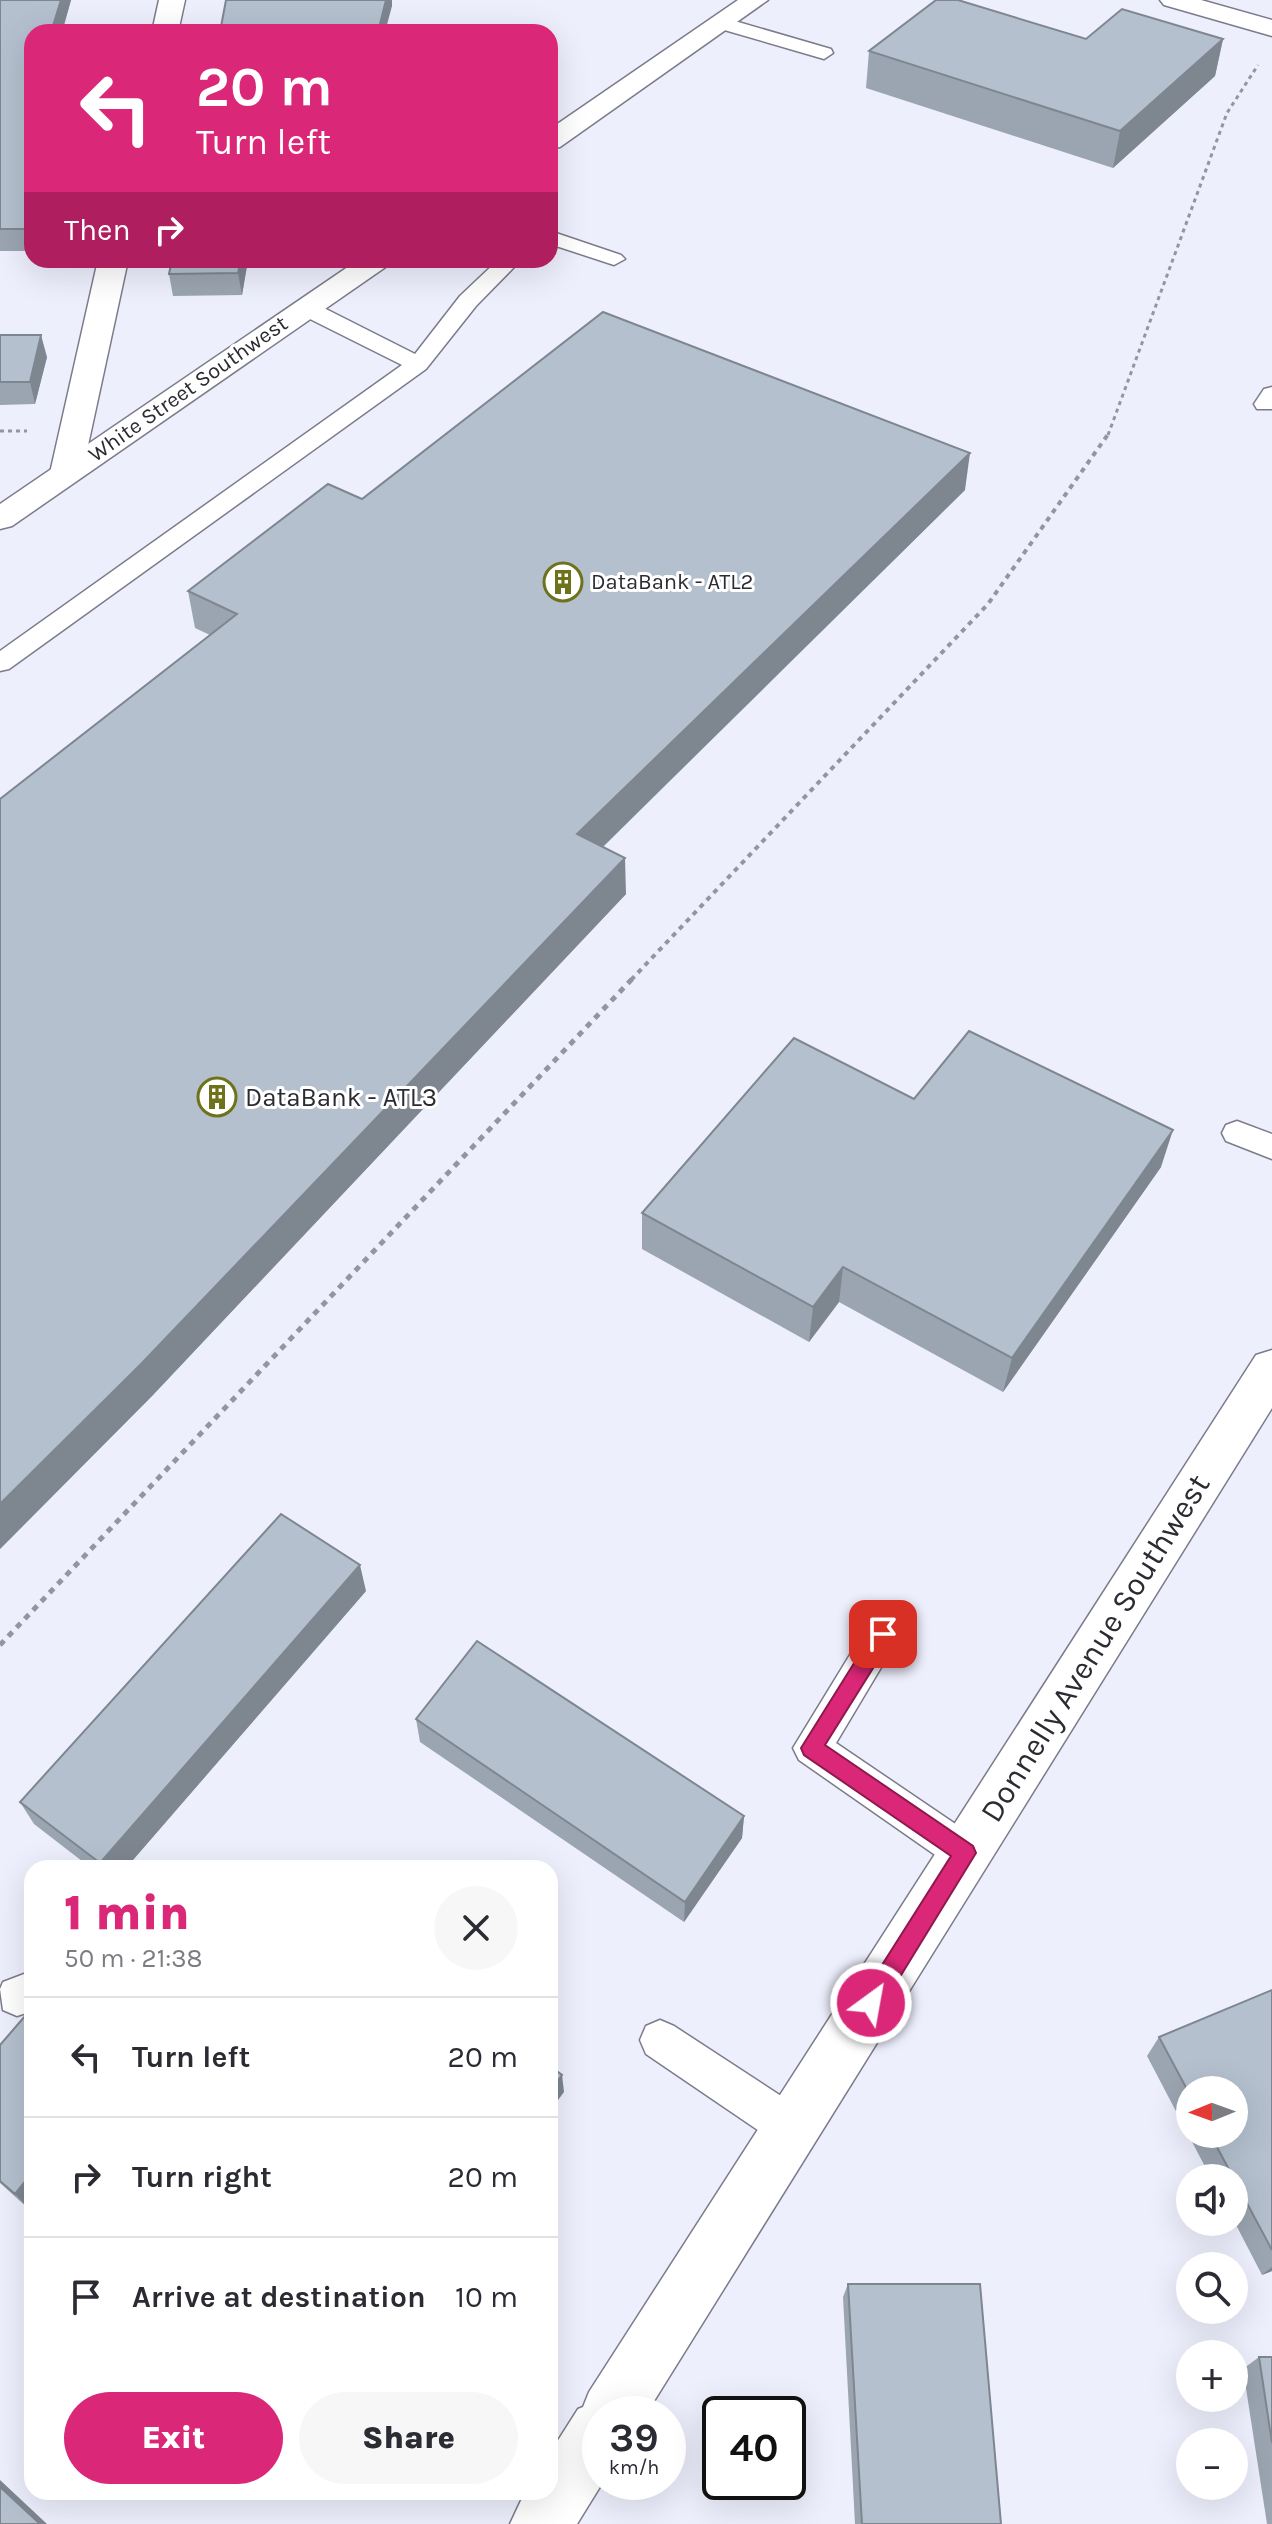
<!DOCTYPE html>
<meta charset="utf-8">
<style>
:root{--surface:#fff;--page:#f7f7f7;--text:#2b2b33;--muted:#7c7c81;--line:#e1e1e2;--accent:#db2777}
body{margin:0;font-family:Karla,sans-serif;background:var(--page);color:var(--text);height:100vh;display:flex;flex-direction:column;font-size:30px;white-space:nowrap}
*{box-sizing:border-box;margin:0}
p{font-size:26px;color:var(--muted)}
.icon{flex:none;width:44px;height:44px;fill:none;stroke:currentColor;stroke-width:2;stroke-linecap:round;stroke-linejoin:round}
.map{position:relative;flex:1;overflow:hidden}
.side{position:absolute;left:24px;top:1860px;width:534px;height:640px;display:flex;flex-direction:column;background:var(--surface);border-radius:24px;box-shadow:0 8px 32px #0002}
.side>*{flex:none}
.top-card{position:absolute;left:24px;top:24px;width:534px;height:244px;border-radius:24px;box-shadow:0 8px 32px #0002;background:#db2777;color:#fff;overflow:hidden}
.needle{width:52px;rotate:269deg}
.tools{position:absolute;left:1176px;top:2076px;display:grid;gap:16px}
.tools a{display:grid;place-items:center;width:72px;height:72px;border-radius:50%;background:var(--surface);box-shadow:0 8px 32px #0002;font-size:40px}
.speed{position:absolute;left:582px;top:2396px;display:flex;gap:16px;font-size:40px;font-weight:700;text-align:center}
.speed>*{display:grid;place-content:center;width:104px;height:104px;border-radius:50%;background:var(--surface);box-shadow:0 8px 32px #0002;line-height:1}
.speed small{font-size:20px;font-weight:400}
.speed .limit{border:4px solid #111;border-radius:12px;background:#fff;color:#111}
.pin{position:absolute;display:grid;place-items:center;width:68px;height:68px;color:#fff;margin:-34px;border-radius:16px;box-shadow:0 4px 12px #0006}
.me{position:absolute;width:88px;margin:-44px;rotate:32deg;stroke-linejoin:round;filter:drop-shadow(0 0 6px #0008)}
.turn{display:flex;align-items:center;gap:28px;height:168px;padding:0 40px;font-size:36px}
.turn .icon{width:104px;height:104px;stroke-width:2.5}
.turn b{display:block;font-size:56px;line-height:68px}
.then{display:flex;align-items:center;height:76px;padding:0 40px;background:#0003;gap:16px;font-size:30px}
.round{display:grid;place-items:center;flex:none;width:84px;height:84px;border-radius:42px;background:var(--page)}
.summary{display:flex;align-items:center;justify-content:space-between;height:136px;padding:0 40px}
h1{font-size:48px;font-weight:800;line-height:60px;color:var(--accent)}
.cta{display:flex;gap:16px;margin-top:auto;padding:16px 40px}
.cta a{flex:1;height:92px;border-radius:48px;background:var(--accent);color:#fff;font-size:32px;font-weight:800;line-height:92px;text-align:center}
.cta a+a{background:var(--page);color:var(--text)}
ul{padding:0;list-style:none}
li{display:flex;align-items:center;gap:24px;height:120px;padding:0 40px;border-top:2px solid var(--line)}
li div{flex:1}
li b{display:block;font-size:30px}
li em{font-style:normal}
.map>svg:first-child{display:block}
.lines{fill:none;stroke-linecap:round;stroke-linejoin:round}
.lane-casing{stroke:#7b7b8b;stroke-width:3}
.street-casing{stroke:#7b7b8b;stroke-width:3}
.secondary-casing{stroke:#7b7b8b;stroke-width:3}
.path-far2{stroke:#9495a0;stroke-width:3;stroke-dasharray:4 4;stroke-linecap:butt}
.path-far1{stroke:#9495a0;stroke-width:4;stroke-dasharray:5 5;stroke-linecap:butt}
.path{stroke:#9495a0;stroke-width:5;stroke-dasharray:6 6;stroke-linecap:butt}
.lane{fill:#fff;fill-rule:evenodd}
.street{fill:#fff;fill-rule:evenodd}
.secondary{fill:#fff;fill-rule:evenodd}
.wall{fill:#9ba5b1;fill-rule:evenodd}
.shaded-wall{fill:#7e8690}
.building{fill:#b4c0ce;stroke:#7e8690;stroke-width:2}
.route{fill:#db2777;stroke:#8e194d;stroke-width:2}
.labels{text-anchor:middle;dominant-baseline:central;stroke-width:6;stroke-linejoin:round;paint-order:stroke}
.far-street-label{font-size:22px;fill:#2b2b32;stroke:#fff}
.far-poi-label{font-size:22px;fill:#2b2b32;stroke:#fff;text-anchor:start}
.poi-label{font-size:26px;fill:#2b2b32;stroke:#fff;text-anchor:start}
.near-street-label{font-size:32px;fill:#2b2b32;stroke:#fff}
</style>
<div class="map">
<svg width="1272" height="2524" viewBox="0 0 1272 2524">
<rect width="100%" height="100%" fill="#eeeffd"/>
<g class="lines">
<g class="lane-casing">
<g id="lane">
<polygon points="721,17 831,49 833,53 824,59 714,27 712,23 714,19"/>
<polygon points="550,231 621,255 625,259 614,265 550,244"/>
<polygon points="498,260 521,260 476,306 426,369 9,669 0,671 0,651 402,365 298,313 295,308 298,303 314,303 415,354 460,296"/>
<polygon points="1272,387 1272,409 1257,409 1254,404 1264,389"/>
<polygon points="1237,1121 1272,1134 1272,1159 1226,1141 1222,1133 1226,1125"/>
<polygon points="883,1618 896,1622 901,1634 836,1743 979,1840 984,1853 979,1866 965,1872 951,1866 799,1760 793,1748 870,1622"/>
<polygon points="32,1971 32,2011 17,2016 3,2010 0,1989 3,1982"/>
<polygon points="660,2020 674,2026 807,2113 813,2128 807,2143 792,2149 777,2143 646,2054 640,2040 646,2026"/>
</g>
</g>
<g class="street-casing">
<g id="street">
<polygon points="159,0 185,0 178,32 152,32"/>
<polygon points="98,260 128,260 82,473 77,480 66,483 55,480 50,473"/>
</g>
</g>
<g class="secondary-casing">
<g id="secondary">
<polygon points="738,0 768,0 560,147 550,149 550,129"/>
<polygon points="1160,0 1201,0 1272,20 1272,36 1164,5"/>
<polygon points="358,260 392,260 387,266 12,526 0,529 0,504"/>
<polygon points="1272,1350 1272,1408 646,2414 600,2414 600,2482 603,2482 577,2524 510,2524 525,2492 550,2492 550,2453 578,2409 583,2407 589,2392 1256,1355"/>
</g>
</g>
<g class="path-far2">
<polyline points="0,431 27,431"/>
<polyline points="1108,435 1227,113 1258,65"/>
</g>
<polyline class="path-far1" points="631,980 988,604 1109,433"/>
<polyline class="path" points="0,1645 633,978"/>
<use href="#lane" class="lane"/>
<use href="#street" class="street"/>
<use href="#secondary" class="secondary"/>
</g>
<g class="wall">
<polygon points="0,0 71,0 62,32 32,32 32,251 0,251"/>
<polygon points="1223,39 1215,76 1113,168 866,88 869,51"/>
<polygon points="248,260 242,295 173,296 169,274"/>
<polygon points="0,335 47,357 35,404 0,405"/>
<polygon points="965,490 603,847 626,894 152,1396 0,1549 0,799 210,635 195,628 188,591 362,499"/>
<polygon points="914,1099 1161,1167 1003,1392 839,1302 809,1342 642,1249 642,1213"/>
<polygon points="366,1591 126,1868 91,1868 34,1824 20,1802"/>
<polygon points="416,1719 744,1816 742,1838 684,1922 420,1742"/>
<path d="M1272 1990V2271L1262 2275 1234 2221V2178H1211L1147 2056 1159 2037ZM1190 2090 1234 2134H1190Z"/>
<polygon points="32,2008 32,2207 30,2210 0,2183 0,2045"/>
<polygon points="848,2284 1001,2524 855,2524 843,2297"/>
<polygon points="1259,2357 1272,2357 1272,2524 1267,2524 1243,2369"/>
</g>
<g class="shaded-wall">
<polygon points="61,0 71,0 62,32 51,32"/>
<polygon points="386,0 392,0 392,6 385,32 378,32"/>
<polygon points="1223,39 1215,76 1113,168 1120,131"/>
<polygon points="241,260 248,260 242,295 238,273"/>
<polygon points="41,335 47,357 35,404 30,382"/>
<polygon points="970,453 965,490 578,871 577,834"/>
<polygon points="625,858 626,894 152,1396 0,1549 0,1504"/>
<polygon points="1173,1130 1161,1167 1003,1392 1012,1358"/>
<polygon points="843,1267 839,1302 809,1342 813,1307"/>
<polygon points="360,1565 366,1591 126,1868 103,1868 100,1863"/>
<polygon points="744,1816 742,1838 684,1922 685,1902"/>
<polygon points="562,2075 564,2092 550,2111 550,2091"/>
<polygon points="32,2173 32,2207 30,2210 15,2194"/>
<polygon points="1272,2267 1272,2271 1262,2275"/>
<polygon points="0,2480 47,2524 40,2524 0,2487"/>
</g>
<g class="building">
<polygon points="0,0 61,0 51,32 32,32 32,229 0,229"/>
<polygon points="226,0 386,0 378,32 220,32"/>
<polygon points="936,0 958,0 1086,39 1122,9 1223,39 1120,131 869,51"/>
<polygon points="172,260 241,260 238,273 169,274"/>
<polygon points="603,312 970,453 577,834 625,858 141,1364 0,1504 0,799 237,614 188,591 328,484 362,499"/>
<polygon points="0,335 41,335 30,382 0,382"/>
<polygon points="969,1031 1173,1130 1012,1358 843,1267 813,1307 642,1213 794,1038 914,1099"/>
<polygon points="281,1514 360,1565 100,1863 20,1802"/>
<polygon points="477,1641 744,1816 685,1902 416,1719"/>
<polygon points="1272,1990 1272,2250 1210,2134 1234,2134 1234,2090 1190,2090 1190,2095 1159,2037"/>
<polygon points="32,2008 32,2173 15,2194 0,2181 0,2045"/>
<polygon points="550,2066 562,2075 550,2091"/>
<polygon points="848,2284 980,2284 1001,2524 862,2524"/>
<polygon points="1259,2357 1272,2357 1272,2443"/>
<polygon points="0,2487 40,2524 0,2524"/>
</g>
<polygon class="route" points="883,1625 890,1628 893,1634 890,1641 825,1745 973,1846 976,1853 879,2011 871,2015 863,2011 859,2003 863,1995 951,1856 804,1755 801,1748 876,1628"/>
<defs>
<g id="building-ring" transform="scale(2)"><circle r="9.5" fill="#fff" stroke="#6e731b" stroke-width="1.5"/><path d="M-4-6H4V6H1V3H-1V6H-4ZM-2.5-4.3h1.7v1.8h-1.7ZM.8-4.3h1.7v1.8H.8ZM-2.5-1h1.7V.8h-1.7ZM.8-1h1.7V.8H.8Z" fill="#6e731b"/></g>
</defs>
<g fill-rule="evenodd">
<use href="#building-ring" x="563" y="582"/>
<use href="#building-ring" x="217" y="1097"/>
</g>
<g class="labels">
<g class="far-street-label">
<text transform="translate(188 389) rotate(-35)">White Street Southwest</text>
</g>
<g class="far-poi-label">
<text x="591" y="582">DataBank - ATL2</text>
</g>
<g class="poi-label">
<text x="245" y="1097">DataBank - ATL3</text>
</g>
<g class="near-street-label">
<text transform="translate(1095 1648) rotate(-58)">Donnelly Avenue Southwest</text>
</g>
</g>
</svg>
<div class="tools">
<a><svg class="needle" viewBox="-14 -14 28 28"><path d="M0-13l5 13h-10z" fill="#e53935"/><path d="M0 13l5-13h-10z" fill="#7c7c81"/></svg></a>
<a><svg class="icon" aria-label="sound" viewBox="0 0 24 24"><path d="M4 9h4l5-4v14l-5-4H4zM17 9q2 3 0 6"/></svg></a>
<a><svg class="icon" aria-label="search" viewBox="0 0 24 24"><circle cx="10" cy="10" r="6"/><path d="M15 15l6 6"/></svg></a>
<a>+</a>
<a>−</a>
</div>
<div class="speed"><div>39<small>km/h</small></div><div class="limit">40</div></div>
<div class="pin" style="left:883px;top:1634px;background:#d93025"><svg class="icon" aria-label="arrive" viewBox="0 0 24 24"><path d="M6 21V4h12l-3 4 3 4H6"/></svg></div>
<svg class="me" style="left:871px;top:2003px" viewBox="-20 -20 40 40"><circle r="17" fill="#db2777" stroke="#fff" stroke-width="3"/><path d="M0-11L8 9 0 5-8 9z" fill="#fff"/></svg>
<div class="top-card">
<div class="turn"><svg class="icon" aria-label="left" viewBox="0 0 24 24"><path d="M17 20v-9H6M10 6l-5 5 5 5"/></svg><div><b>20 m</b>Turn left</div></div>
<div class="then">Then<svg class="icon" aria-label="right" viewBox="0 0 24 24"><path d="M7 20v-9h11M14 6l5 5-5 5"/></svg></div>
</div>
<section class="side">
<div class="summary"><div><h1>1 min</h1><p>50 m · 21:38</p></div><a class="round"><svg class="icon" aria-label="close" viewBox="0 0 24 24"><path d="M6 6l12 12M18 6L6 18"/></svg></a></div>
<ul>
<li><svg class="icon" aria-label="left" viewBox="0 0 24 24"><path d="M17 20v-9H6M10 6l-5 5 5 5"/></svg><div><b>Turn left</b></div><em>20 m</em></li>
<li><svg class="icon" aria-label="right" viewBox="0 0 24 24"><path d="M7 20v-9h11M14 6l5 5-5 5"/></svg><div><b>Turn right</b></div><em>20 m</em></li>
<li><svg class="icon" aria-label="arrive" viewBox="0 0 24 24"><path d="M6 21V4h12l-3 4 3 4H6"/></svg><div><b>Arrive at destination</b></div><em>10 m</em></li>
</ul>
<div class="cta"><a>Exit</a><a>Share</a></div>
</section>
</div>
